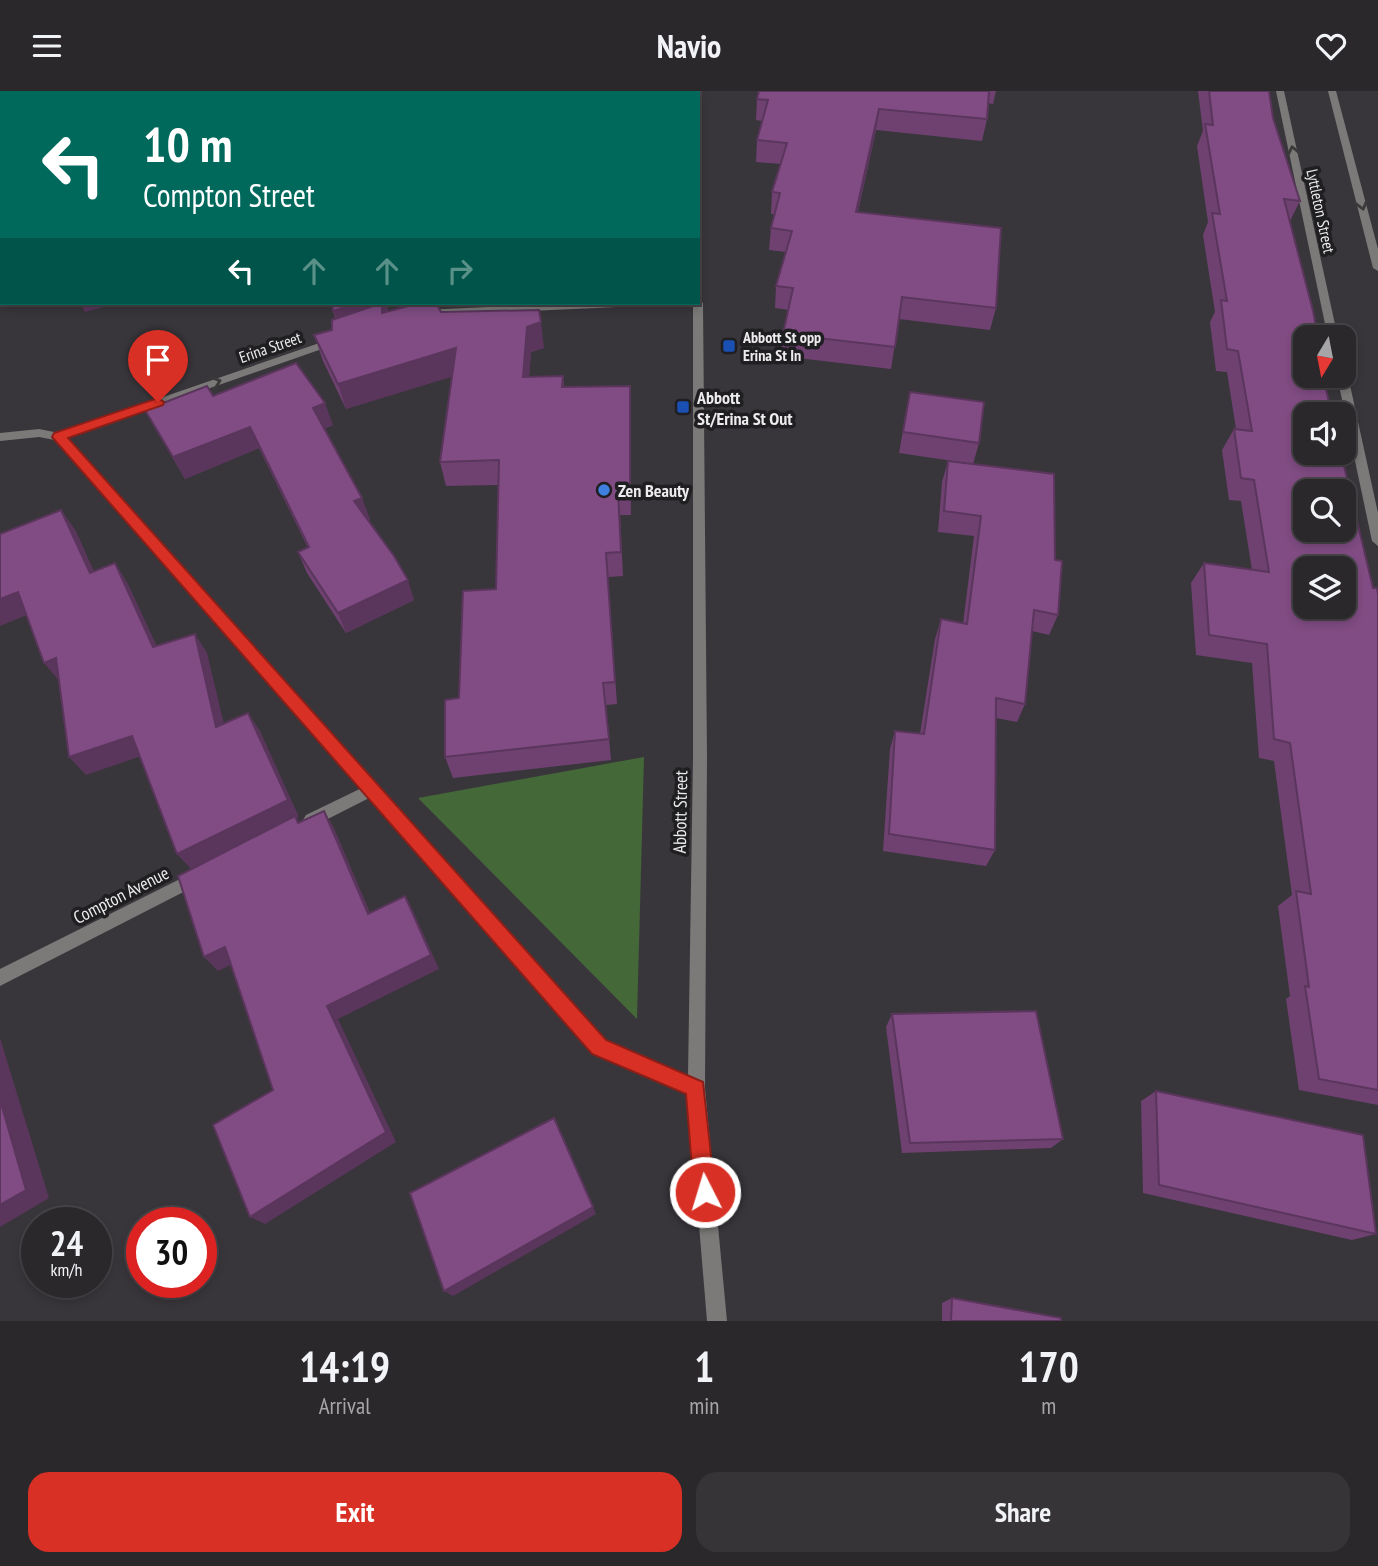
<!DOCTYPE html>
<style>
:root{--surface:#2b282c;--page:#373438;--text:#f1f3f6;--muted:#a6a6a9;--line:#474448;--accent:#d93025}
body{margin:0;font-family:"PT Sans Narrow",sans-serif;background:var(--page);color:var(--text);height:100vh;display:flex;flex-direction:column;font-size:26px;white-space:nowrap}
*{box-sizing:border-box;margin:0}
p{font-size:23px;color:var(--muted)}
.icon{flex:none;width:38px;height:38px;fill:none;stroke:currentColor;stroke-width:2;stroke-linecap:round;stroke-linejoin:round}
.map{position:relative;height:1230px;overflow:hidden}
.drawer{display:flex;flex-direction:column;background:var(--surface);flex:1}
.drawer>*{flex:none}
.guide{position:absolute;left:0px;top:0px;width:700px;height:214px;box-shadow:0 4px 10px #0003,0 0 0 2px var(--line);background:#00695c;color:#fff;overflow:hidden}
.needle{width:46px;rotate:190deg}
.fabs{position:absolute;left:1293px;top:234px;display:grid;gap:14px}
.fabs a{display:grid;place-items:center;width:63px;height:63px;border-radius:14px;background:var(--surface);box-shadow:0 4px 10px #0003,0 0 0 2px var(--line);font-size:35px}
.speed{position:absolute;left:21px;top:1116px;display:flex;gap:14px;font-size:35px;font-weight:700;text-align:center}
.speed>*{display:grid;place-content:center;width:91px;height:91px;border-radius:50%;background:var(--surface);box-shadow:0 4px 10px #0003,0 0 0 2px var(--line);line-height:1}
.speed small{font-size:18px;font-weight:400}
.speed .limit{border:10px solid #d22;background:#fff;color:#111}
.pin{position:absolute;display:grid;place-items:center;width:60px;height:60px;color:#fff;margin:-72px -30px;border-radius:50% 50% 50% 0;rotate:-45deg;box-shadow:0 0 7px #0007}
.pin .icon{rotate:45deg}
.me{position:absolute;width:77px;margin:-38px;rotate:355deg;stroke-linejoin:round;filter:drop-shadow(0 0 5px #0008)}
.turn{display:flex;align-items:center;gap:24px;height:147px;padding:0 28px;font-size:32px}
.turn .icon{width:91px;height:91px;stroke-width:2.5}
.turn b{display:block;font-size:49px;line-height:60px}
.lanes{display:flex;align-items:center;height:66px;padding:0 28px;background:#0003;justify-content:center;gap:35px;direction:ltr}
.lanes .off{opacity:.35}
.eta{display:flex;justify-content:space-evenly;align-items:center;height:119px;text-align:center}
.eta b{font-size:42px;font-weight:700;line-height:49px}
.primary-button{display:flex;gap:14px;margin-top:auto;padding:14px 28px}
.primary-button a{flex:1;height:80px;border-radius:21px;background:var(--accent);color:#fff;font-size:28px;font-weight:700;line-height:80px;text-align:center}
.primary-button a+a{background:var(--page);color:var(--text)}
header{display:flex;justify-content:space-between;align-items:center;height:91px;padding:0 28px;background:var(--surface);font-size:32px;font-weight:700}
.map>svg:first-child{display:block}
.green{fill:#446838}
.lines{fill:none;stroke-linecap:round;stroke-linejoin:round}
.service{fill:#7b7a78;fill-rule:evenodd}
.minor{fill:#7b7a78;fill-rule:evenodd}
.wall{fill:#6e4171}
.shaded-wall{fill:#5a355c}
.building{fill:#804c83;stroke:#5a355c;stroke-width:2;fill-rule:evenodd}
.oneway{stroke:#3b3a3a}
.route{fill:#d93025;stroke:#8d1f18;stroke-width:2}
.transit-dot{fill:#1a4fb4;stroke:#1f1e20;stroke-width:2.5}
.shop-dot{fill:#3f7fe0;stroke:#1f1e20;stroke-width:2.5}
.labels{text-anchor:middle;dominant-baseline:central;stroke-width:7;stroke-linejoin:round;paint-order:stroke}
.far-street-label{font-size:16px;fill:#edebee;stroke:#1f1e20}
.far-poi-label{font-size:16px;font-weight:bold;fill:#edebee;stroke:#1f1e20;text-anchor:start}
.poi-label{font-size:18px;font-weight:bold;fill:#edebee;stroke:#1f1e20;text-anchor:start}
.street-label{font-size:18px;fill:#edebee;stroke:#1f1e20}
</style>
<header><svg class="icon" aria-label="menu" viewBox="0 0 24 24"><path d="M4 6h16M4 12h16M4 18h16"/></svg>Navio<svg class="icon" aria-label="heart" viewBox="0 0 24 24"><path d="M12 20l-8-8c-3-5 5-10 8-4 3-6 11-1 8 4z"/></svg></header>
<div class="map">
<svg width="1378" height="1230" viewBox="0 0 1378 1230">
<rect width="100%" height="100%" fill="#39363b"/>
<polygon class="green" points="644,666 637,928 418,707"/>
<g class="lines">
<g class="service">
<polygon points="372,692 377,693 379,698 377,703 316,734 311,736 306,734 303,729 306,724"/>
<polygon points="196,780 201,782 204,787 201,792 0,895 0,878"/>
</g>
<g class="minor">
<polygon points="198,0 206,0 197,2"/>
<polygon points="234,0 242,0 233,2"/>
<rect x="685" y="0" width="8" height="2"/>
<polygon points="1276,0 1284,0 1338,247 1328,247"/>
<polygon points="1328,0 1336,0 1378,158 1378,180 1373,177"/>
<polygon points="698,209 703,212 707,667 705,997 727,1230 707,1230 688,1002 593,962 55,349 39,346 0,350 0,342 39,338 59,342 331,248 339,248 339,252 67,347 605,950 688,985 693,667 693,212 698,212"/>
<polygon points="575,212 644,212 639,215 424,225 419,222 424,219"/>
<polygon points="1344,282 1348,285 1378,422 1378,455 1372,450 1337,285 1344,285"/>
</g>
</g>
<g class="wall">
<rect x="85" y="0" width="109" height="2"/>
<polygon points="759,0 996,0 993,13 988,12 987,28 982,50 876,39 858,121 996,217 990,239 899,228 891,278 781,265 783,243 789,219 775,217 776,195 786,161 769,159 771,137 774,123 771,123 772,101 781,73 756,71 757,49 762,30 756,29 757,8"/>
<polygon points="1198,0 1269,0 1273,27 1300,110 1290,130 1306,247 1356,428 1373,497 1378,503 1378,1014 1299,999 1286,908 1290,905 1278,815 1292,804 1274,670 1259,667 1252,572 1196,564 1191,492 1204,472 1252,479 1241,410 1229,409 1222,359 1234,338 1236,338 1227,281 1216,280 1210,231 1215,221 1203,144 1208,131 1197,55 1203,40"/>
<polygon points="332,212 387,212 388,221 441,221 544,257 531,261 529,285 563,285 564,296 630,295 631,320 631,424 620,424 623,485 608,486 617,613 606,614 611,669 453,687 445,666 459,607 496,498 498,394 446,395 440,371 452,285 346,318 323,270 314,244 332,239 335,228 333,220"/>
<polygon points="910,301 979,352 973,373 1055,469 1058,524 1049,544 1032,540 1025,613 1017,631 996,627 995,759 986,775 883,760 890,658 895,640 920,643 935,548 941,528 963,533 974,445 938,441 942,391 948,370 953,370 899,362"/>
<polygon points="213,305 333,334 324,338 370,428 368,429 414,509 346,542 307,482 298,461 308,457 259,357 185,388 145,319"/>
<polygon points="892,923 1063,1048 1051,1057 902,1062 886,936"/>
<polygon points="1156,1000 1376,1143 1352,1149 1143,1102 1141,1010"/>
<polygon points="952,1207 1061,1230 942,1230 942,1212"/>
</g>
<g class="shaded-wall">
<rect x="606" y="0" width="25" height="2"/>
<polygon points="879,18 876,39 853,143 856,121"/>
<polygon points="80,212 118,212 85,221"/>
<polygon points="358,212 387,212 388,225 340,242 333,220"/>
<polygon points="541,231 544,257 531,261 527,311 523,286 527,236"/>
<polygon points="456,257 461,283 346,318 338,293"/>
<polygon points="630,295 631,320 631,424 630,399"/>
<polygon points="325,312 333,334 321,339 313,317"/>
<polygon points="250,336 259,357 185,388 173,366"/>
<polygon points="362,407 370,428 362,431 354,410"/>
<polygon points="61,419 76,440 104,503 90,482"/>
<polygon points="115,472 128,493 166,575 153,556"/>
<polygon points="408,489 414,509 346,542 338,522"/>
<polygon points="18,501 34,521 0,535 0,508"/>
<polygon points="195,543 207,562 229,654 216,636"/>
<polygon points="56,567 60,591 44,572"/>
<polygon points="248,622 260,640 299,726 296,727 306,742 192,779 177,763"/>
<polygon points="132,645 147,663 86,684 69,666"/>
<polygon points="324,720 334,737 377,838 368,823"/>
<polygon points="405,805 413,820 439,878 338,928 396,1051 265,1133 250,1126 327,915"/>
<polygon points="225,856 239,870 218,880 204,866"/>
<polygon points="0,947 49,1107 0,1136"/>
<polygon points="593,1116 596,1123 453,1205 444,1200"/>
</g>
<g class="building">
<polygon points="85,0 133,0 132,2 85,2"/>
<polygon points="288,0 353,0 353,2 287,2"/>
<polygon points="544,0 606,0 606,2 545,2"/>
<polygon points="759,0 989,0 987,28 879,18 856,121 1001,137 996,217 902,206 895,256 783,243 793,197 776,195 792,140 771,137 780,102 772,101 787,52 757,49 768,9 757,8"/>
<path d="M1209 0H1269L1273 27 1300 110 1284 108 1313 220 1318 247H1306V285H1323L1332 324H1306V362H1341L1373 497H1377L1378 503V999L1319 988 1305 895 1309 896 1296 800 1311 803 1290 652 1274 648 1267 553 1209 544 1204 472 1269 481 1254 389 1241 387 1234 338 1252 340 1238 260 1227 258 1221 209 1227 210 1212 122 1220 123 1205 33 1213 34ZM1306 401H1344V439H1306ZM1306 478H1344V516H1306Z"/>
<polygon points="332,212 358,212 333,220"/>
<polygon points="382,212 382,222 420,212 436,212 441,221 539,219 541,231 527,236 523,286 563,285 562,296 630,295 630,399 618,399 621,461 606,462 615,591 603,592 609,648 445,666 445,609 459,607 463,500 496,498 499,369 440,371 456,257 338,293 314,244 332,239 332,229"/>
<polygon points="296,272 325,312 313,317 362,407 354,410 394,465 408,489 338,522 298,461 309,456 250,336 173,366 145,319 207,295 213,305"/>
<polygon points="910,301 984,311 979,352 903,341"/>
<polygon points="948,370 1054,383 1055,469 1062,470 1058,524 1034,519 1025,613 996,607 995,759 889,743 895,640 924,643 941,528 967,533 981,425 944,420"/>
<polygon points="61,419 90,482 115,472 153,556 195,543 216,636 248,622 288,709 177,763 132,645 69,666 56,567 44,572 18,501 0,508 0,443"/>
<polygon points="324,720 368,823 405,805 431,864 327,915 386,1041 250,1126 213,1034 273,999 225,856 204,866 178,785 295,725 298,732"/>
<polygon points="1036,920 1063,1048 910,1052 892,923"/>
<polygon points="1156,1000 1363,1044 1376,1143 1159,1094"/>
<polygon points="0,1009 26,1099 0,1114"/>
<polygon points="554,1027 593,1116 444,1200 410,1102"/>
<polygon points="952,1207 1061,1227 1061,1230 951,1230"/>
</g>
<defs><path id="oneway-chevron" d="M-2-3.5L2.5 0L-2 3.5" fill="none" stroke-width="1.6" stroke-linecap="round" stroke-linejoin="round" transform="scale(1.75)"/></defs>
<g class="oneway">
<use href="#oneway-chevron" transform="translate(1293 60) rotate(-102)"/>
<use href="#oneway-chevron" transform="translate(1362 114) rotate(75)"/>
<use href="#oneway-chevron" transform="translate(216 291) rotate(-19)"/>
</g>
<polygon class="route" points="158,307 164,311 163,314 68,347 606,949 703,991 715,1101 712,1108 705,1111 698,1108 694,1101 686,1003 592,963 52,346 54,342"/>
<g class="transit-dot">
<rect x="722" y="248" width="14" height="14" rx="3.5"/>
<rect x="676" y="309" width="14" height="14" rx="3.5"/>
</g>
<circle class="shop-dot" cx="604" cy="399" r="7"/>
<g class="labels">
<g class="far-street-label">
<text transform="translate(1321 120) rotate(78)">Lyttleton Street</text>
<text transform="translate(270 256) rotate(-19)">Erina Street</text>
</g>
<g class="far-poi-label">
<text x="743" y="246">Abbott St opp<tspan x="743" dy="18">Erina St In</tspan></text>
</g>
<g class="poi-label">
<text x="697" y="306">Abbott<tspan x="697" dy="21">St/Erina St Out</tspan></text>
<text x="618" y="399">Zen Beauty</text>
</g>
<g class="street-label">
<text transform="translate(680 721) rotate(-89)">Abbott Street</text>
<text transform="translate(121 804) rotate(-27)">Compton Avenue</text>
</g>
</g>
</svg>
<div class="fabs">
<a><svg class="needle" viewBox="-14 -14 28 28"><path d="M0-13l5 13h-10z" fill="#e53935"/><path d="M0 13l5-13h-10z" fill="#a6a6a9"/></svg></a>
<a><svg class="icon" aria-label="sound" viewBox="0 0 24 24"><path d="M4 9h4l5-4v14l-5-4H4zM17 9q2 3 0 6"/></svg></a>
<a><svg class="icon" aria-label="search" viewBox="0 0 24 24"><circle cx="10" cy="10" r="6"/><path d="M15 15l6 6"/></svg></a>
<a><svg class="icon" aria-label="layers" viewBox="0 0 24 24"><path d="M12 4l9 5-9 5-9-5zM3 14l9 5 9-5"/></svg></a>
</div>
<div class="speed"><div>24<small>km/h</small></div><div class="limit">30</div></div>
<div class="pin" style="left:158px;top:311px;background:#d93025"><svg class="icon" aria-label="arrive" viewBox="0 0 24 24"><path d="M6 21V4h12l-3 4 3 4H6"/></svg></div>
<svg class="me" style="left:705px;top:1101px" viewBox="-20 -20 40 40"><circle r="17" fill="#d93025" stroke="#fff" stroke-width="3"/><path d="M0-11L8 9 0 5-8 9z" fill="#fff"/></svg>
<div class="guide">
<div class="turn"><svg class="icon" aria-label="left" viewBox="0 0 24 24"><path d="M17 20v-9H6M10 6l-5 5 5 5"/></svg><div><b>10 m</b>Compton Street</div></div>
<div class="lanes"><svg class="icon" aria-label="left" viewBox="0 0 24 24"><path d="M17 20v-9H6M10 6l-5 5 5 5"/></svg><svg class="icon off" aria-label="ahead" viewBox="0 0 24 24"><path d="M12 20V5M6 11l6-6 6 6"/></svg><svg class="icon off" aria-label="ahead" viewBox="0 0 24 24"><path d="M12 20V5M6 11l6-6 6 6"/></svg><svg class="icon off" aria-label="right" viewBox="0 0 24 24"><path d="M7 20v-9h11M14 6l5 5-5 5"/></svg></div>
</div>
</div>
<section class="drawer">
<div class="eta">
<div><b>14:19</b><p>Arrival</p></div>
<div><b>1</b><p>min</p></div>
<div><b>170</b><p>m</p></div>
</div>
<div class="primary-button"><a>Exit</a><a>Share</a></div>
</section>
